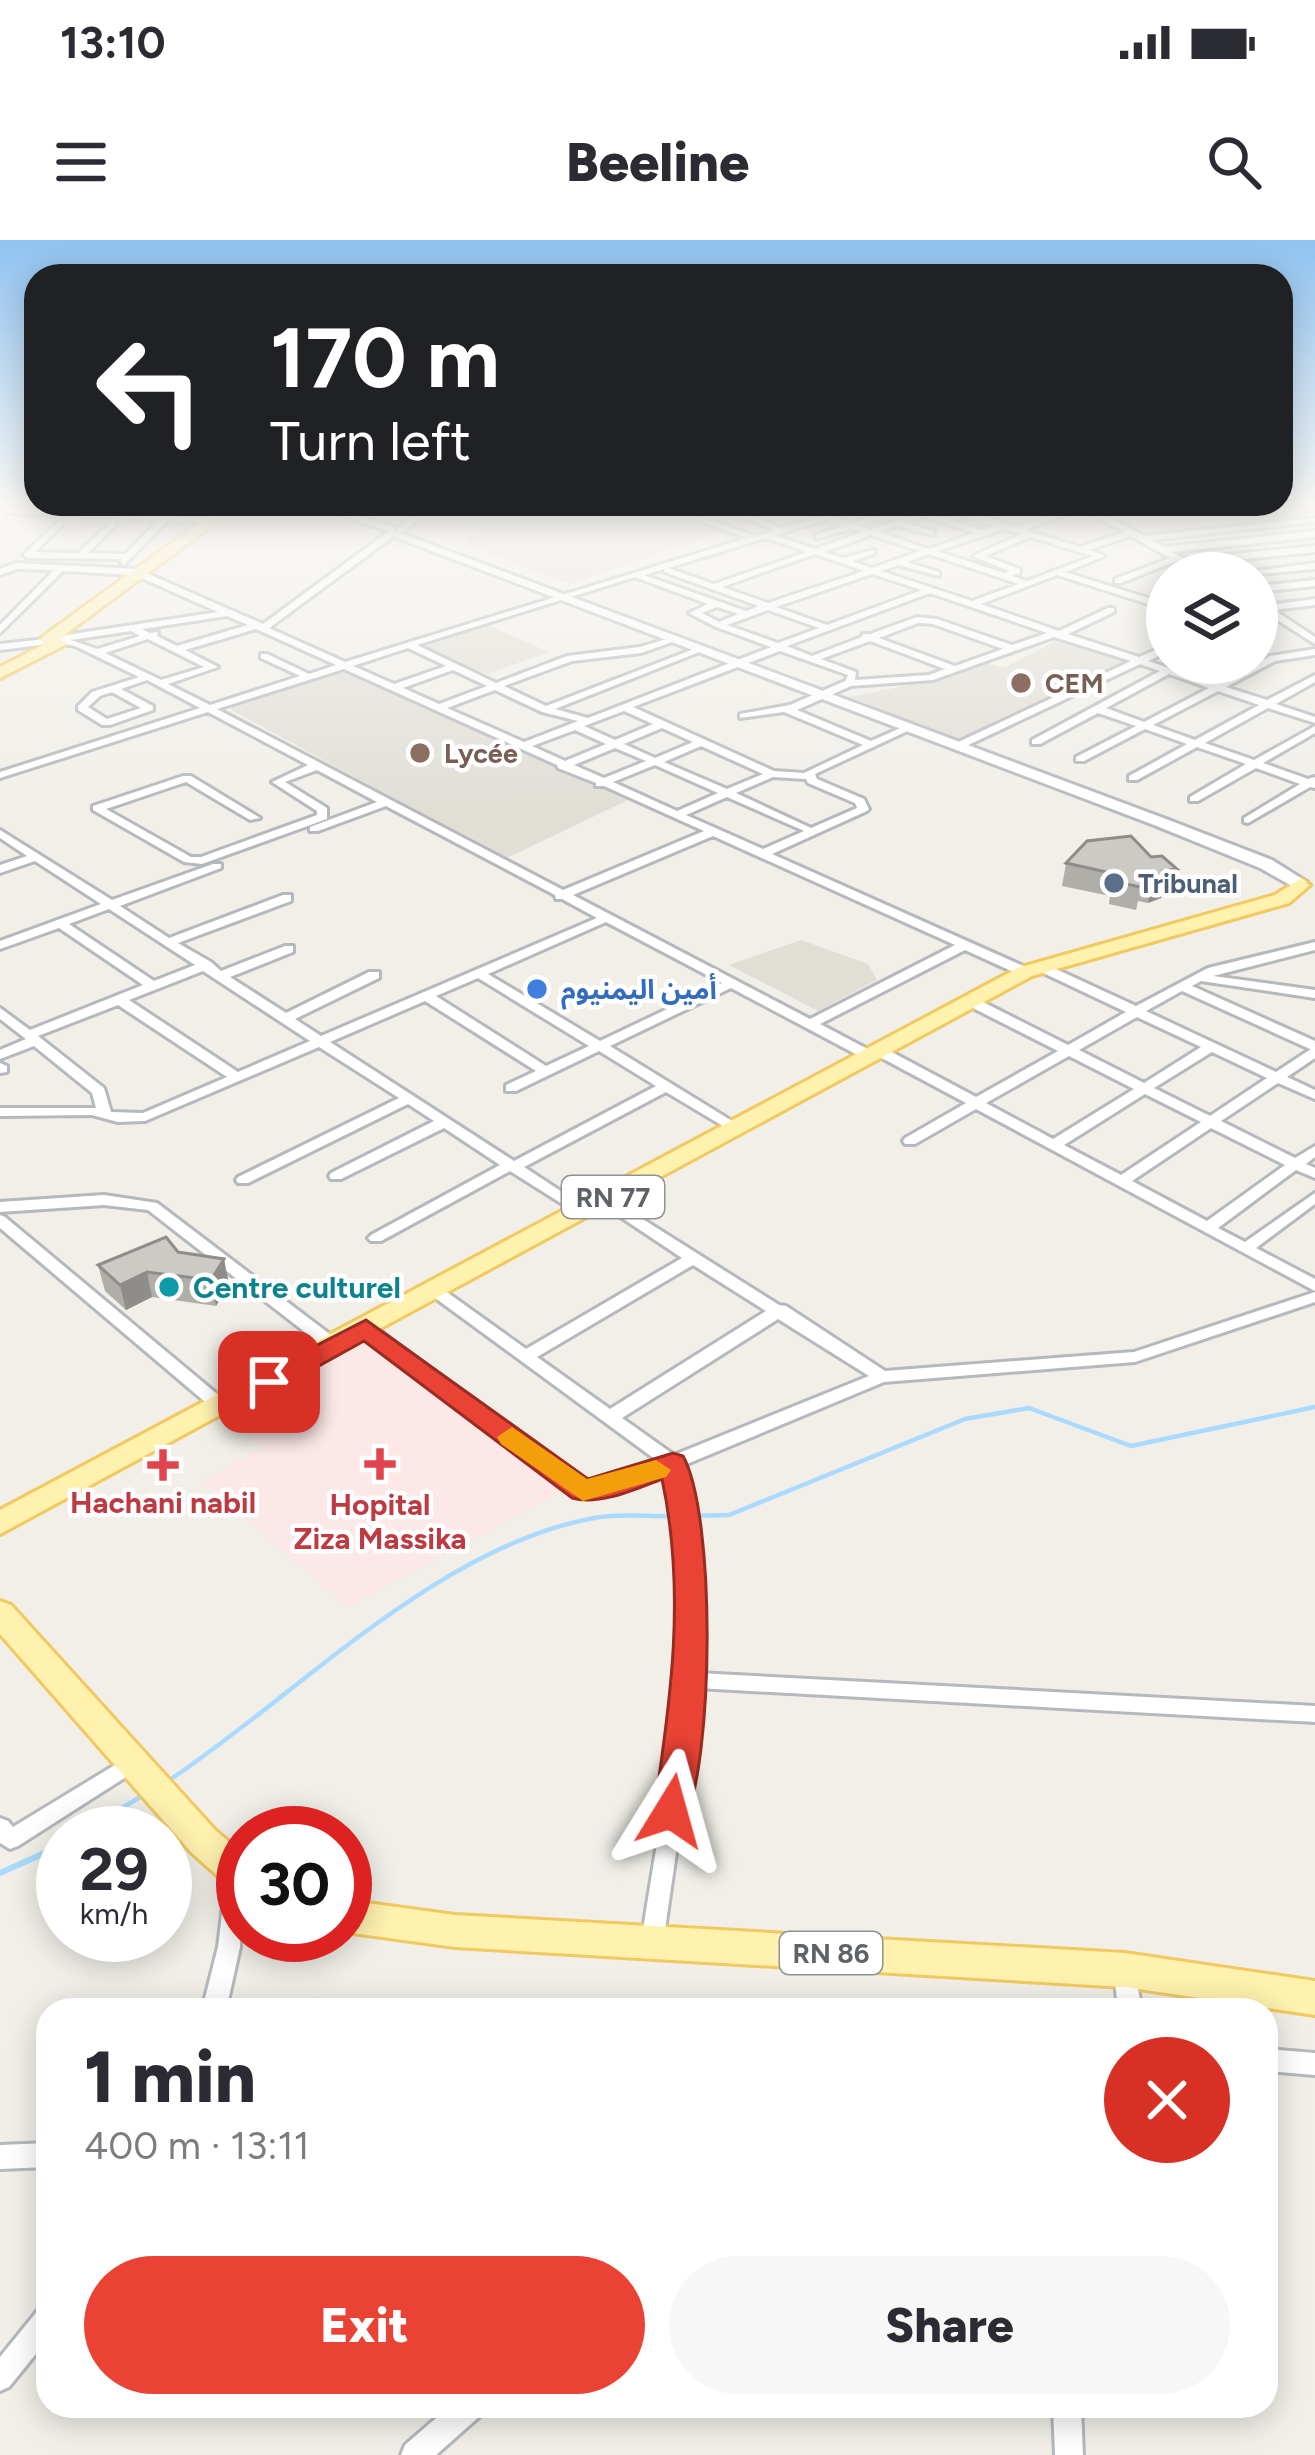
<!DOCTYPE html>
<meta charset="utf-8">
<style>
:root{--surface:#fff;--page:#f7f7f7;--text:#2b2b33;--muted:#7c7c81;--accent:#ea4335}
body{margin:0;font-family:Figtree,"Noto Sans Arabic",sans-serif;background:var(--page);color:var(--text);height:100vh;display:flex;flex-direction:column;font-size:45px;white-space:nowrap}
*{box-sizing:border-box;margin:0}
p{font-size:39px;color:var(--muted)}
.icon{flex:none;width:66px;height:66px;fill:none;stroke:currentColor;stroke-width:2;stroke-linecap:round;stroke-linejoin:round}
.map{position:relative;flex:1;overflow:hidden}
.panel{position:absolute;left:36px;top:1758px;width:1242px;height:420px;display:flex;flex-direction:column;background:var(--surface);border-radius:36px;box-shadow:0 6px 30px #0003}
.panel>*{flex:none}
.guide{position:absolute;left:24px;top:24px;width:1269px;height:252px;border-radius:36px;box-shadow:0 6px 30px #0003;background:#202124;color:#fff;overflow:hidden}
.tools{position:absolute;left:1146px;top:312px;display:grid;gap:24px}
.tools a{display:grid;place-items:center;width:132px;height:132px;border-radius:50%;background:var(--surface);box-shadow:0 6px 30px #0003;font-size:60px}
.speed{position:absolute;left:36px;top:1566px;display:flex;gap:24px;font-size:60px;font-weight:700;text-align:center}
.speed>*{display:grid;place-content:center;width:156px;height:156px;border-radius:50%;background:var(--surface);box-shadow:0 6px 30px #0003;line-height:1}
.speed small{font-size:30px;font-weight:400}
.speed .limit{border:18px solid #d22;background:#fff;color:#111}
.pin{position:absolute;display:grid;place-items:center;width:102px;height:102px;color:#fff;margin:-51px;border-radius:24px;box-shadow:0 6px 18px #0006}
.me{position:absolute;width:132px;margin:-66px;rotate:8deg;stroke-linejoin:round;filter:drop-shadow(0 0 9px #0008)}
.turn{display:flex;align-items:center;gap:42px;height:252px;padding:0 48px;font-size:54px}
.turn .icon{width:156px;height:156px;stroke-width:2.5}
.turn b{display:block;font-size:84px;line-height:102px}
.round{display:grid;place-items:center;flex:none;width:126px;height:126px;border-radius:63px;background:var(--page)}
.headline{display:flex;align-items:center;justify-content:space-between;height:204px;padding:0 48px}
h1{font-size:72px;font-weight:800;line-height:90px}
.action{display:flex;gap:24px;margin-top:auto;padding:24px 48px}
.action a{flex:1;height:138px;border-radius:72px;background:var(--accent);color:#fff;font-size:48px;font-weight:800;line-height:138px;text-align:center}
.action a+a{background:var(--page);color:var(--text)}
.status{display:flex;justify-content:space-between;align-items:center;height:84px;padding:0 60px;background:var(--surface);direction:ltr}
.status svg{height:33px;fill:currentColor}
header{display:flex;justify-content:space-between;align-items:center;height:156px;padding:0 48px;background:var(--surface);font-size:54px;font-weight:800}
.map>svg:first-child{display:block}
.education{fill:#e1ded6}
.medical{fill:#fce8e6}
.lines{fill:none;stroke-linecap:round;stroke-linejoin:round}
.stream-far1{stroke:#aadaff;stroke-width:4.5}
.stream{stroke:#aadaff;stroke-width:6}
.street-casing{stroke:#b5b8bc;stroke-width:6}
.secondary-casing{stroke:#b6babf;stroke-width:6}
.primary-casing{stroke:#f2c960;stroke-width:6}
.street{fill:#fff;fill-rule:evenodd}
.secondary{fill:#fff;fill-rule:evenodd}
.primary{fill:#fff2af;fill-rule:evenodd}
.wall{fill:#afaea9}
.shaded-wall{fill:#8f8d8a}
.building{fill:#cccac5;stroke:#8f8d8a;stroke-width:3}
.route{fill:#ea4335;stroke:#982c22;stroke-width:3}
.slow{fill:#f59e0b}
.education-dot{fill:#8d6e63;stroke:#fff;stroke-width:4.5}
.service-dot{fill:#5c6f8a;stroke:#fff;stroke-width:4.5}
.shop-dot{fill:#3f7fe0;stroke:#fff;stroke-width:4.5}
.culture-dot{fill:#0f9aa8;stroke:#fff;stroke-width:4.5}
.health-dot{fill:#e0444e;stroke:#fff;stroke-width:4.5}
.labels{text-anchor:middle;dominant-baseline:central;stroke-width:9;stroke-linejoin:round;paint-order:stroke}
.far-education-label{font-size:27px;font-weight:bold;fill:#785e54;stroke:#fff;text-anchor:start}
.far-service-label{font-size:27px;font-weight:bold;fill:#4e5e75;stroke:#fff;text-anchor:start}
.far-shop-label{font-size:27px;font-weight:bold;fill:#366cbe;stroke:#fff;text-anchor:start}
.shield{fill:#fff;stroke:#8f9295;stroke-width:3}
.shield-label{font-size:27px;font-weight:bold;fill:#5f6368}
.culture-label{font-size:30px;font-weight:bold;fill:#0d838f;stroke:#fff;text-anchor:start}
.health-label{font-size:30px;font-weight:bold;fill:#be3a42;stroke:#fff}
</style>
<div class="status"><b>13:10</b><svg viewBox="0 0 49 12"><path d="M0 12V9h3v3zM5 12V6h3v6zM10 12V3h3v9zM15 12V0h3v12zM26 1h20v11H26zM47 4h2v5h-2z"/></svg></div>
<header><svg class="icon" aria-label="menu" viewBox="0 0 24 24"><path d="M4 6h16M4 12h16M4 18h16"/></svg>Beeline<svg class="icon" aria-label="search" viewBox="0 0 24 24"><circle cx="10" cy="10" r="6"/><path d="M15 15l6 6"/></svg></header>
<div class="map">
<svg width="1315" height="2215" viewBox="0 0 1315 2215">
<rect width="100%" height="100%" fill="#f1efe8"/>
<g class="education">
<polygon points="462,264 653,264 724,291 570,344 470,307 466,299 488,292 445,276"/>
<polygon points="488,385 549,412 487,434 422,407"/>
<polygon points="1061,398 1132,423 963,502 904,484 905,479 849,457 929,441 984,422 1004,428"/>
<polygon points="349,426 628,560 505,619 224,466"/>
<polygon points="801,700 868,724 877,740 818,771 729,725"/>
</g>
<polygon class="medical" points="368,1097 561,1251 348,1367 203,1241 263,1207 231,1178"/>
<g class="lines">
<g class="stream-far1">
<polyline points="688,1276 729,1275 965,1179 1029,1168 1131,1206 1315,1167"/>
<path d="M168 1541C299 1454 436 1307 594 1278 621 1273 650 1277 677 1276"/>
<polyline points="80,1593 147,1553"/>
<polyline points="43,1614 63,1603"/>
</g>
<polyline class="stream" points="0,1633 49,1611"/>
<g class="street-casing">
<g id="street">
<polygon points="174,264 182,264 172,276 211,278 215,280 211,282 167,281 124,325 120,322 122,319 27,318 23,315 60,280 63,284 35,312 78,313 114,280 117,284 88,313 126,314 158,280 8,273 4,271 8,269 163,275"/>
<polygon points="430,264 439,264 403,292 397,292 397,288"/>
<path d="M651 264H663L756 296 775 290 729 272V268C751 258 760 270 780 269 791 269 800 264 811 264L780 274 745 264 738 270 781 288 861 264H874L834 277 851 283 881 275V279L860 286 870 290 915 274 889 264C906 264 919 273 935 267L929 264H941L1017 287 1075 264H1085L1144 296 1315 278V282L1151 300 1164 307 1315 291V297L1171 312 1186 319 1315 306V312L1194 324 1208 333H1198L1176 321 1121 343H1115V339L1170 318 1131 296 1089 310 1105 316 1065 332 1167 364V370L1057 335 981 364 1059 391 1108 368H1114V372L1068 394 1139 417 1167 405V412L1148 421 1217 444 1270 416 1315 409V415L1275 421 1226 447 1267 460 1315 435V442L1276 464 1315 477V483L1268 468 1205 503 1254 520 1315 486V493L1263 523 1308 539 1315 537V548L1310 547 1248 583 1244 582V578L1300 544 1256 528 1198 561H1190V557L1246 524 1197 507 1137 540H1129V536L1187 504 1145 489 1084 521H1076V517L1136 486 1098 473 1040 504H1032V500L1160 431 1140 424 962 508H954V504L1131 421 1054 397 933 440 851 446 797 470 871 501 905 486 914 488 815 534 817 539 864 559 869 569 867 571 772 614 1030 729V735H1020L965 710 820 784 875 813 876 809H886L976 857 1058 811 967 765V759H977L1068 805 1126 772 1037 730V724H1045L1136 766 1208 728 1315 702V710L1213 736 1315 750V758L1201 741 1192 746 1315 801V818L1287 837 1315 850V859L1278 843 1221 881 1295 918 1315 906V917L1306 924 1315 928V938L1296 930 1218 988 1245 1002 1315 953V964L1256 1008 1315 1039V1051L976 869 915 904H905L903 901 905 898 966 863 878 816 877 820H867L731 748 610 806 745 889 738 893 733 892 666 852 524 927 588 969 591 972 583 977 510 931 381 1001H371L368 998 371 995 500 925 444 888 341 939H331L329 936 331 933 434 881 408 864 248 943H238L236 940 238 937 399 858 319 807 145 881 118 882 92 875 0 876V868H96L92 853 34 806 0 819V810L26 799 0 779V768L30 790 143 745 59 688 0 709V701L101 664 35 621 0 633V625L27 616 0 598V590L112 660 213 624H221V628L120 666 169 698 283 655H291V661L178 703 211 722 221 731 285 706H293V712L230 737 286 773 369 732H379V738L295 779 321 796 597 678 562 659H556L555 655 386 566 318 591H310V587L377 562 317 530 285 542 327 568V579L202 624 184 622 93 570V566L183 536H191L260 578 250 580 186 542 106 569 191 617H201L317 575V571L272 542 308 525 208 472 0 538V532L200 468 147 440 121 449 153 466V470L110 485H102L78 470V466L92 452 139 437 75 406 58 403V399L66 395 218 372 135 335 63 331 0 393V385L54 330 17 329 0 335V329L16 323 137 329 263 384 388 292H394V296L269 388 345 422 747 298ZM1082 269 1124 292 1080 307 1025 290ZM943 270 995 286 983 290 932 274ZM924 277 974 293 929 309 879 292 897 286 934 295V291L905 283ZM825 280 843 286 816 295V299L851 289 862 292 815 309 775 295ZM1004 289 1022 294 973 316 1009 331 1004 333 937 311ZM871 295 920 311 872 328 852 321 874 314V310L843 318 824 312ZM1030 297 1093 316 1027 341 1012 336 1020 333V329L985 316ZM766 298 807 312 714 344 668 328ZM815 314 864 331 768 363 722 347ZM929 314 1019 344 972 361 881 331 898 325 939 336V332L907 322ZM664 329V332L759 366 746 371 644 335ZM872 334 922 350 827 385 776 367ZM635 337 708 364 689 373 716 387 771 407 588 478 555 469 707 409 699 407 546 466 504 446 572 421 641 413 681 399 676 396 640 407 567 416 496 443 417 405ZM930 353 1047 393 1012 405 937 379 917 377 870 394H863L862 397 812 416 787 406ZM717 367 738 374 719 382 702 373ZM768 370 819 388 778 403 727 385ZM227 376 248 385 177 406 157 396 158 392 149 393 142 389ZM918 383 933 384 1003 409 955 426 879 398ZM256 389 336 425 309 434 267 414H261V418L300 436 210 465 168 444 218 427 185 410ZM131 391 140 396 97 409 71 400ZM148 399 204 427 161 440 105 413ZM870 401 945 429 929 435 855 440 856 432 821 419ZM408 408 446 426 394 444 353 426ZM780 411 848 435 845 441 790 465 740 474V478L784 472 863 505 804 533 774 531 633 467ZM344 429 557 525 558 528 596 543V546H604L704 591 563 650 217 469ZM453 430 487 446 439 464 403 448ZM1169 434 1209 448 1144 482 1106 468ZM495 450 542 472 578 481 524 502 447 468ZM1218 451 1259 465 1195 500 1153 485ZM112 452 141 468 107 479 88 467 100 456ZM624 471 653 484 615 500 584 486ZM662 488 693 502 655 518 624 504ZM575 490 606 504 565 521 532 506ZM701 506 763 534 727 549 664 522ZM615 508 646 521 604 538 574 525ZM655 525 718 553 677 571 613 542ZM773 537 806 539 808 543 855 563 857 568 811 588 736 553ZM727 557 802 590 804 591 763 609 686 575ZM713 596 955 705 810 779 573 655ZM109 669 195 725 154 741 69 684ZM606 682 722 743 600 801 488 734ZM203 731 310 801 238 832 129 760ZM478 738 589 806 546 826 436 756ZM1182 751 1310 809H1311L1276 832 1146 771ZM425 761 536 831 506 845V851H516L599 811 656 846 514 921 330 802ZM118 765 227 837 143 873 111 872 104 848 38 796ZM1137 777 1201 807 1144 843 1079 810ZM1212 812 1267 838 1210 876 1154 848ZM1069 816 1134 849 1053 899 986 863ZM1145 854 1201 882 1121 935 1064 905ZM1211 888 1285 925 1207 981 1132 941Z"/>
<polygon points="1315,323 1315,329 1257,334 1240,333"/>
<polygon points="1315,340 1315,346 1257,352 1257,346"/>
<polygon points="1315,359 1315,365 1274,370 1315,397 1315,404 1263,371 1257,371 1257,360 1267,365"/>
<polygon points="46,399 49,400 49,404 0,410 0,404"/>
<polygon points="0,823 7,826 7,832 0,833"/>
<polygon points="104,955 157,963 340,1102 342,1106 340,1110 328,1110 148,970 104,965 0,972 0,962"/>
<path d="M606 956 779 1065 786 1066 885 1131 1134 1112 1315 1052V1062L1135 1122 884 1142 682 1226C696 1295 702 1362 698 1433L1315 1466V1482L697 1448 689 1523 663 1703 660 1710 652 1713 644 1710 641 1703C659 1584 685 1464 680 1343 679 1306 673 1269 666 1233L632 1246 583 1257 577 1256 358 1089 366 1084 372 1085 586 1244 622 1236 659 1222 427 1052 435 1047 441 1048 526 1109 682 1018 601 964 598 961ZM693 1025 766 1071 610 1169 537 1117ZM778 1079 869 1136 674 1215 622 1178Z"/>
<polygon points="0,975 5,977 229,1164 232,1168 229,1172 217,1172 0,988"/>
<polygon points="133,1514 140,1516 143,1522 140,1528 18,1606 10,1609 0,1603 0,1578 8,1581 13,1587"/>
<polygon points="238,1624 243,1625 240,1707 226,1770 202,1770 218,1707 227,1633 230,1626"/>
<polygon points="1125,1720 1133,1723 1142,1770 1118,1770 1114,1730 1117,1723"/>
<polygon points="1266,1809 1315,1813 1315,1835 1266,1831"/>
<polygon points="48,1903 48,1927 0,1929 0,1905"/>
<polygon points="48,2065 48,2099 9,2147 0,2151 0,2117 39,2069"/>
<polygon points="450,2166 484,2166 480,2176 436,2215 401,2215 405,2205"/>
<polygon points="1053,2166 1081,2166 1083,2215 1055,2215"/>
</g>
</g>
<g class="secondary-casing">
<polygon id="secondary" points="305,264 323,264 394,287 395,291 1166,579 1272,620 1307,642 1292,646 1260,628 1154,585 395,297 394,293"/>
</g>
<g class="primary-casing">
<g id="primary">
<polygon points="225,264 241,264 59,399 66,403 63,406 0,438 0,427 43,405 41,398"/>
<polygon points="1300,639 1310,645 1289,663 1032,736 0,1294 0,1270 1018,728 1275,655"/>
<polygon points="0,1361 11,1365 215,1590 243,1614 243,1651 230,1647 191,1612 0,1394"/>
<polygon points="345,1660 455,1675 1125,1713 1315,1741 1315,1775 1125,1747 455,1707 345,1692"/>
</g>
</g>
<use href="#street" class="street"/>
<use href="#secondary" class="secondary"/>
<use href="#primary" class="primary"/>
</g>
<g class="wall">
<polygon points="1151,617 1177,629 1172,652 1162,653 1161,658 1148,663 1138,661 1136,670 1109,664 1110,656 1062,646 1066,623"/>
<polygon points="178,1012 229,1044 216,1066 152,1057 126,1070 105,1051 98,1025"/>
</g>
<g class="shaded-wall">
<polygon points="1177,629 1172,652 1162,653 1161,658 1148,663 1153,640 1163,631"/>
<polygon points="224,1019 229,1044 216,1066 211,1040"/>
<polygon points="147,1032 152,1057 126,1070 120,1045"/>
</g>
<g class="building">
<polygon points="1131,596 1151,617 1162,616 1177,629 1163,631 1165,636 1153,640 1142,638 1140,647 1113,641 1116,634 1066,623 1087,601"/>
<polygon points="166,997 178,1012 224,1019 211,1040 147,1032 120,1045 98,1025"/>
</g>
<linearGradient id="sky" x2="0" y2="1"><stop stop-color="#8fc3f1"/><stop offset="0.46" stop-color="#f9f8f5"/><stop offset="1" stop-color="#f9f8f5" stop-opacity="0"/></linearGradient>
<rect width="1315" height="571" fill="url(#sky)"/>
<path class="route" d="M366 1080 588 1239 673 1213 683 1216C716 1275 714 1521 684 1582L671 1586 659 1582 654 1571C671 1460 686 1351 662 1239 636 1249 599 1266 572 1258L364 1101 279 1148H259L255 1142 259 1135Z"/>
<polygon class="slow" points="512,1187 587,1239 656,1220 671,1230 666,1237 583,1261 501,1204 497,1197"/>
<g class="education-dot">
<circle cx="1021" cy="443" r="12"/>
<circle cx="420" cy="513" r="12"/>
</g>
<circle class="service-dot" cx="1114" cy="643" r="12"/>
<circle class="shop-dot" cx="537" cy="749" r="12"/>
<circle class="culture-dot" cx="169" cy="1047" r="12"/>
<g class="health-dot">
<path d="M374 1206h12v12h12v12h-12v12h-12v-12h-12v-12h12z"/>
<path d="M157 1207h12v12h12v12h-12v12h-12v-12h-12v-12h12z"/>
</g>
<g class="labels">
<g class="far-education-label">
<text x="1045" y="443">CEM</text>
<text x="444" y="513">Lycée</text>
</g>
<g class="far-service-label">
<text x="1138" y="643">Tribunal</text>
</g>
<g class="far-shop-label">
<text x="561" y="749">أمين اليمنيوم</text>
</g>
<g class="shield">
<rect x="562" y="936" width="102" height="42" rx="9"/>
<rect x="780" y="1692" width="102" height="42" rx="9"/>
</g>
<g class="shield-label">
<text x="613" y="957">RN 77</text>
<text x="831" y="1713">RN 86</text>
</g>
<g class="culture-label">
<text x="193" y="1047">Centre culturel</text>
</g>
<g class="health-label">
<text x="163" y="1262">Hachani nabil</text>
<text x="380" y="1264">Hopital<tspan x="380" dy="34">Ziza Massika</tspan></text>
</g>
</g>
</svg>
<div class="tools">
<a><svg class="icon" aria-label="layers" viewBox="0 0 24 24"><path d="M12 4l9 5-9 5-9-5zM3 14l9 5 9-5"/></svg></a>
</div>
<div class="speed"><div>29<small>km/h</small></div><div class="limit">30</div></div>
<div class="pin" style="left:269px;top:1142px;background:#d93025"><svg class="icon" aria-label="arrive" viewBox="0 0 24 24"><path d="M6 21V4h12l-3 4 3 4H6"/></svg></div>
<svg class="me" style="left:671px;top:1571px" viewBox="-20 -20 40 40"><path d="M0-17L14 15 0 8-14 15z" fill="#ea4335" stroke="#fff" stroke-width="4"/></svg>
<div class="guide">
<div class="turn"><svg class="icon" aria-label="left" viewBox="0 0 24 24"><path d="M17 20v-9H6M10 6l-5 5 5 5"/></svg><div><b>170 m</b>Turn left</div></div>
</div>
<section class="panel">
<div class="headline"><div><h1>1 min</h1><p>400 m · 13:11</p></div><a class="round" style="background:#d93025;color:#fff"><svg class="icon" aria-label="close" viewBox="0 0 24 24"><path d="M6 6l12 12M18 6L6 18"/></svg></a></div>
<div class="action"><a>Exit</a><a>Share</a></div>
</section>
</div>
